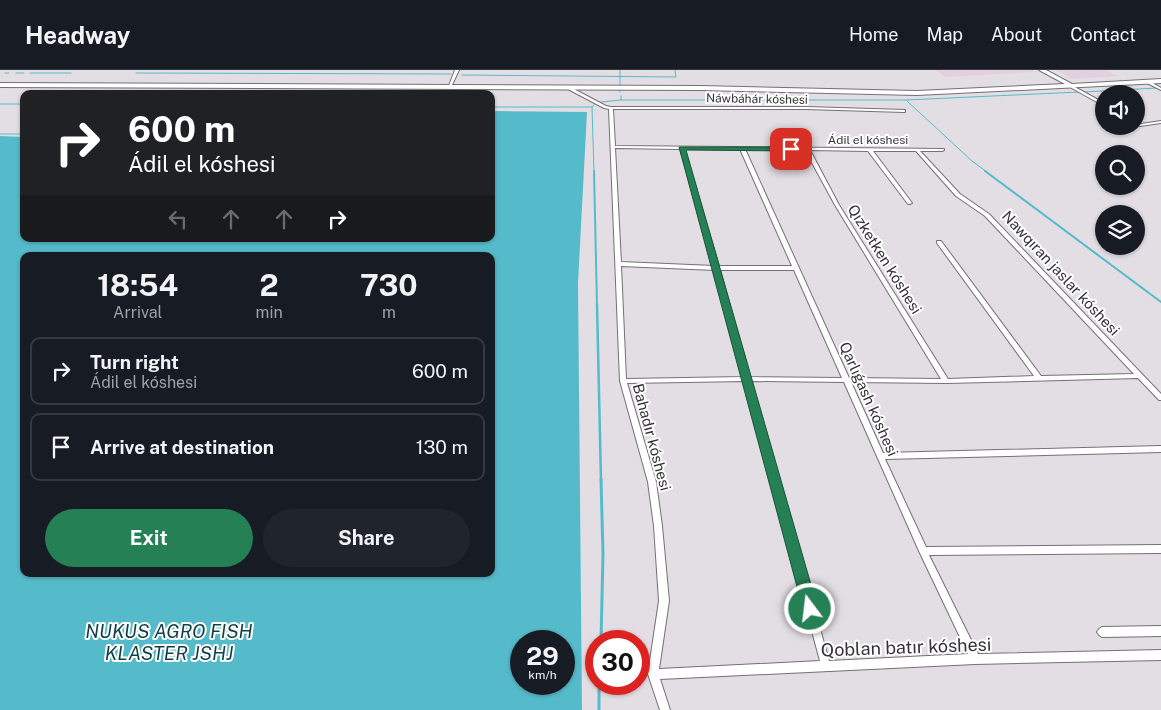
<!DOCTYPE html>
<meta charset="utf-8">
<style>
:root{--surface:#171b24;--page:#20242c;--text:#f1f3f6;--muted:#9ea1a6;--line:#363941;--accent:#268055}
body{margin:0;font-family:"Public Sans",sans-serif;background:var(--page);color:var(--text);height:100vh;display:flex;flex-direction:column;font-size:19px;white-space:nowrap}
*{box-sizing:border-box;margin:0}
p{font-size:16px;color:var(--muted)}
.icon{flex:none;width:28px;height:28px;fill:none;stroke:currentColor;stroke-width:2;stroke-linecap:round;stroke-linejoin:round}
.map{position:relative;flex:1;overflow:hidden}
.sheet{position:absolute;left:20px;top:182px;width:475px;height:325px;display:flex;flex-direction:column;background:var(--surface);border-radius:10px;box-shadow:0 1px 4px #0004}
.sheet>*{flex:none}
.hud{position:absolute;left:20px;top:20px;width:475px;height:152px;border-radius:10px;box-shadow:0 1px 4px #0004;background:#202124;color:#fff;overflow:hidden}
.fabs{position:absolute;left:1095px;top:15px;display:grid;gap:10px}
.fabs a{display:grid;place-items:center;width:50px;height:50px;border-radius:50%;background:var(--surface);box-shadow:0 1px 4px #0004;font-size:25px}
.speed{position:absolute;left:510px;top:560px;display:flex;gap:10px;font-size:25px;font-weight:700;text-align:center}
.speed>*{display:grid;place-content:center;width:65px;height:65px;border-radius:50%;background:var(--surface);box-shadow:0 1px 4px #0004;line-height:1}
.speed small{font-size:12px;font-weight:400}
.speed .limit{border:8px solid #d22;background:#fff;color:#111}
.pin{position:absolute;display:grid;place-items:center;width:42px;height:42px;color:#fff;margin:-21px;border-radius:10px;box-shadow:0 2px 8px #0006}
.me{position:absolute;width:55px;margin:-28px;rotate:345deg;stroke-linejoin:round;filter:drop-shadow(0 0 4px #0008)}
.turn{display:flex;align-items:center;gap:18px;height:105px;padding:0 25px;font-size:22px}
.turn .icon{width:65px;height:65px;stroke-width:2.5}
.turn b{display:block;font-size:35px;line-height:42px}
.lanes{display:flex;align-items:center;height:48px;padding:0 25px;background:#0003;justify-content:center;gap:25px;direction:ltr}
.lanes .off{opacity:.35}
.eta{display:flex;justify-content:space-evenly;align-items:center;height:85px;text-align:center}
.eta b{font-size:30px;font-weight:700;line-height:35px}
.button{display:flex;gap:10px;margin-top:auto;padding:10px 25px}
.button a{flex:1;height:58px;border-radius:30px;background:var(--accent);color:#fff;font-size:20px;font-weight:700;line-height:58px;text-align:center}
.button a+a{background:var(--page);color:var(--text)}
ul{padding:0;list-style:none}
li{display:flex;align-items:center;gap:15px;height:68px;margin:0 10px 8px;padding:0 15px;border:2px solid var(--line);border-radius:10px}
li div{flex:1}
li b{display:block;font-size:19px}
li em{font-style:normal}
header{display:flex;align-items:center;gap:30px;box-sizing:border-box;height:70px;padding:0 25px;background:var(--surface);border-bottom:1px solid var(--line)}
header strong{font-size:24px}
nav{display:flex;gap:28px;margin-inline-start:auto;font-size:18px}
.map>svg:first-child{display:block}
.industrial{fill:#e3d0df}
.water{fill:#55bbcb;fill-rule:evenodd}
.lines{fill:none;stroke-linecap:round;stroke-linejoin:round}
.stream-far3{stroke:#55bbcb;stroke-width:1}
.stream-far2{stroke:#55bbcb;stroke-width:2}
.stream-far1{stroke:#55bbcb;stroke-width:2.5}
.stream{stroke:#55bbcb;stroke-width:3}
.street-casing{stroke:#747075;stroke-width:2}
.secondary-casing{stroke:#747075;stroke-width:2}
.street{fill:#fff;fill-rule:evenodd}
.secondary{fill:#fff;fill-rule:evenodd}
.route{fill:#268055;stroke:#195337}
.labels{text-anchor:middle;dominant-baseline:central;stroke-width:4;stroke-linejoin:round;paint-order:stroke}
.far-street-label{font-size:12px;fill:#353336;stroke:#fff}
.street-label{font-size:15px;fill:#353336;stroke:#fff}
.near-street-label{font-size:18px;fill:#353336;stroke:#fff}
.near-water-label{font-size:19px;font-style:italic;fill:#103f46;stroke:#fff}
</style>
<header>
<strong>Headway</strong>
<nav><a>Home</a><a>Map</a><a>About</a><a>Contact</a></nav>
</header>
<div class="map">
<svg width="1161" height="640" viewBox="0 0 1161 640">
<rect width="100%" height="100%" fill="#e3dee4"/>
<g class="industrial">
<polygon points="936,0 1032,0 1035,2 946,7"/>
<polygon points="1056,0 1105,0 1119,6 1072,9"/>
</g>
<path class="water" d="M491 41 587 42 578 213 582 640H0V66L24 67V169H491ZM24 186H491V504H24ZM521 571H564V614H521Z"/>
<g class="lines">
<g class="stream-far3">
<polyline points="620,0 620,22"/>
<polyline points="5,3 9,3"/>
<polyline points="16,3 24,3"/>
<polyline points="30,3 71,3"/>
<polyline points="136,3 451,4"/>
<polyline points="462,5 676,7 675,0"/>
<polyline points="1084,22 1157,18"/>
<polyline points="621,26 621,30 906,30 1079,22"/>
<polyline points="907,31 972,91 987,102"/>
<polyline points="601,32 621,30"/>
<polyline points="0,34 24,34"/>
<polyline points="491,37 592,37"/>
<polyline points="0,64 24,64"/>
<polyline points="594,102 592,37 594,35"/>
</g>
<g class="stream-far2">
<polyline points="594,101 597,236"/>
<polyline points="985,101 1161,232"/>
</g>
<polyline class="stream-far1" points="597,234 601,411"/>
<g class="stream">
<polyline points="601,571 603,484 601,409"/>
<polyline points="599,614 599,640"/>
</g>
<g class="street-casing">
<g id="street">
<polygon points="455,0 459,0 451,17 448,18"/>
<polygon points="1147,11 1149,11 1161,18 1161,20 1147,13"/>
<polygon points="1071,15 1104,33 1104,36 1070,17 1069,16"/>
<path d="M566 16H568L606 36 611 37H806L905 40V42H904L806 39H613L615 76 944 79V80L942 81H920L960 124 989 144 1161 324V330H1159L1138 308 946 313 851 312 883 383 1161 376V382L885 389 926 477 1161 475V483L929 485 978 584 1161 580V590L975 594 660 609 670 640H660L648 604 659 531 654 456 648 412 620 311 609 39 604 38 566 18ZM615 78 680 79 714 196 621 192ZM684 79H740L792 196H719ZM745 79 805 80 835 135 941 309 849 308ZM810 80 868 81 908 134H910L912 133 873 81H916L956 126 985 146 1134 304 1041 306 941 171H937V173L1034 306 948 309 839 135ZM621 196 715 200 743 307 626 309ZM720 200H794L842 308 750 307ZM745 311 820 591 659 599 669 531 662 456 656 412 627 313ZM751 311 844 312 919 481 968 584 829 591Z"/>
<polygon points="1161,51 1161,53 1140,56 1136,55 1136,52 1141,54"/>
<polygon points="1161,556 1161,566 1102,567 1099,565 1097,562 1099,559 1102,557"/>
</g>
</g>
<g class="secondary-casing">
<polygon id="secondary" points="1039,0 1046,0 1072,14 1161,9 1161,13 917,25 700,20 0,17 0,13 700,16 917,21 1065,14"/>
</g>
<use href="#street" class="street"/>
<use href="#secondary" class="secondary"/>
</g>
<polygon class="route" points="679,77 791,77 794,79 791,81 686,80 818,539 816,544 810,546 805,544 803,539"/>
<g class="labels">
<g class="far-street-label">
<text transform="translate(757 29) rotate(1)">Náwbáhár kóshesi</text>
<text x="868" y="70">Ádil el kóshesi</text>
</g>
<g class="street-label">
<text transform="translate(885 189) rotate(58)">Qızketken kóshesi</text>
<text transform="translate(1061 203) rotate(47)">Nawqıran jaslar kóshesi</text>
<text transform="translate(869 329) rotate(66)">Qarlıǵash kóshesi</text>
<text transform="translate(652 367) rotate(75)">Bahadır kóshesi</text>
</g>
<g class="near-street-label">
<text transform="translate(906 577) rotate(-2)">Qoblan batır kóshesi</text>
</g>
<g class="near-water-label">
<text x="169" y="561">NUKUS AGRO FISH<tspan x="169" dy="22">KLASTER JSHJ</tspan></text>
</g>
</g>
</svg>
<div class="fabs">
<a><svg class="icon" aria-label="sound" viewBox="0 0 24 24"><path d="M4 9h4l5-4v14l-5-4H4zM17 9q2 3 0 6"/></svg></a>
<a><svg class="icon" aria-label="search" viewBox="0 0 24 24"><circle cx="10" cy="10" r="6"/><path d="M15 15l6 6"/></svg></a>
<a><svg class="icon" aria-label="layers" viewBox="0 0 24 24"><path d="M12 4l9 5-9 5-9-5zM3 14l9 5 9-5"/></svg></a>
</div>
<div class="speed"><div>29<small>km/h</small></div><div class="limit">30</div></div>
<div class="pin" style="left:791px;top:79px;background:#d93025"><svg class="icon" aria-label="arrive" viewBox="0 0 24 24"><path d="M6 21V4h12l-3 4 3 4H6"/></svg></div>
<svg class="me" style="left:810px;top:539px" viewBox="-20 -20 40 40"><circle r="17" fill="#268055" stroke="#fff" stroke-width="3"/><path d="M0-11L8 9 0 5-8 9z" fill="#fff"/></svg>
<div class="hud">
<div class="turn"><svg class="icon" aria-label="right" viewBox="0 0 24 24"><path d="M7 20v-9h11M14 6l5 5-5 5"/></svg><div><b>600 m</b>Ádil el kóshesi</div></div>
<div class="lanes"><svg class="icon off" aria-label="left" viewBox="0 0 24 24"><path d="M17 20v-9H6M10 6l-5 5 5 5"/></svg><svg class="icon off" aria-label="ahead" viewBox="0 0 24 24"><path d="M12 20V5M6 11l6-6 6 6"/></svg><svg class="icon off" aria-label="ahead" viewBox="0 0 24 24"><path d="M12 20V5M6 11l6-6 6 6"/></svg><svg class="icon" aria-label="right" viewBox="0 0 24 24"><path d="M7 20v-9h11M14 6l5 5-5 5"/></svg></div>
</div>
<section class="sheet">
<div class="eta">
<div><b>18:54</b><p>Arrival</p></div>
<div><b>2</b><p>min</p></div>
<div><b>730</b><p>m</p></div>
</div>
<ul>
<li><svg class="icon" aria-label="right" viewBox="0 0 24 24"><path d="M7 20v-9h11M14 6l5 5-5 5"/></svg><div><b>Turn right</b><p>Ádil el kóshesi</p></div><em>600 m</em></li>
<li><svg class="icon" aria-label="arrive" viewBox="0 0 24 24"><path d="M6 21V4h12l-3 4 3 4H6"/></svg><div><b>Arrive at destination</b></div><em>130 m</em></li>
</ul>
<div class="button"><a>Exit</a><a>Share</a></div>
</section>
</div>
